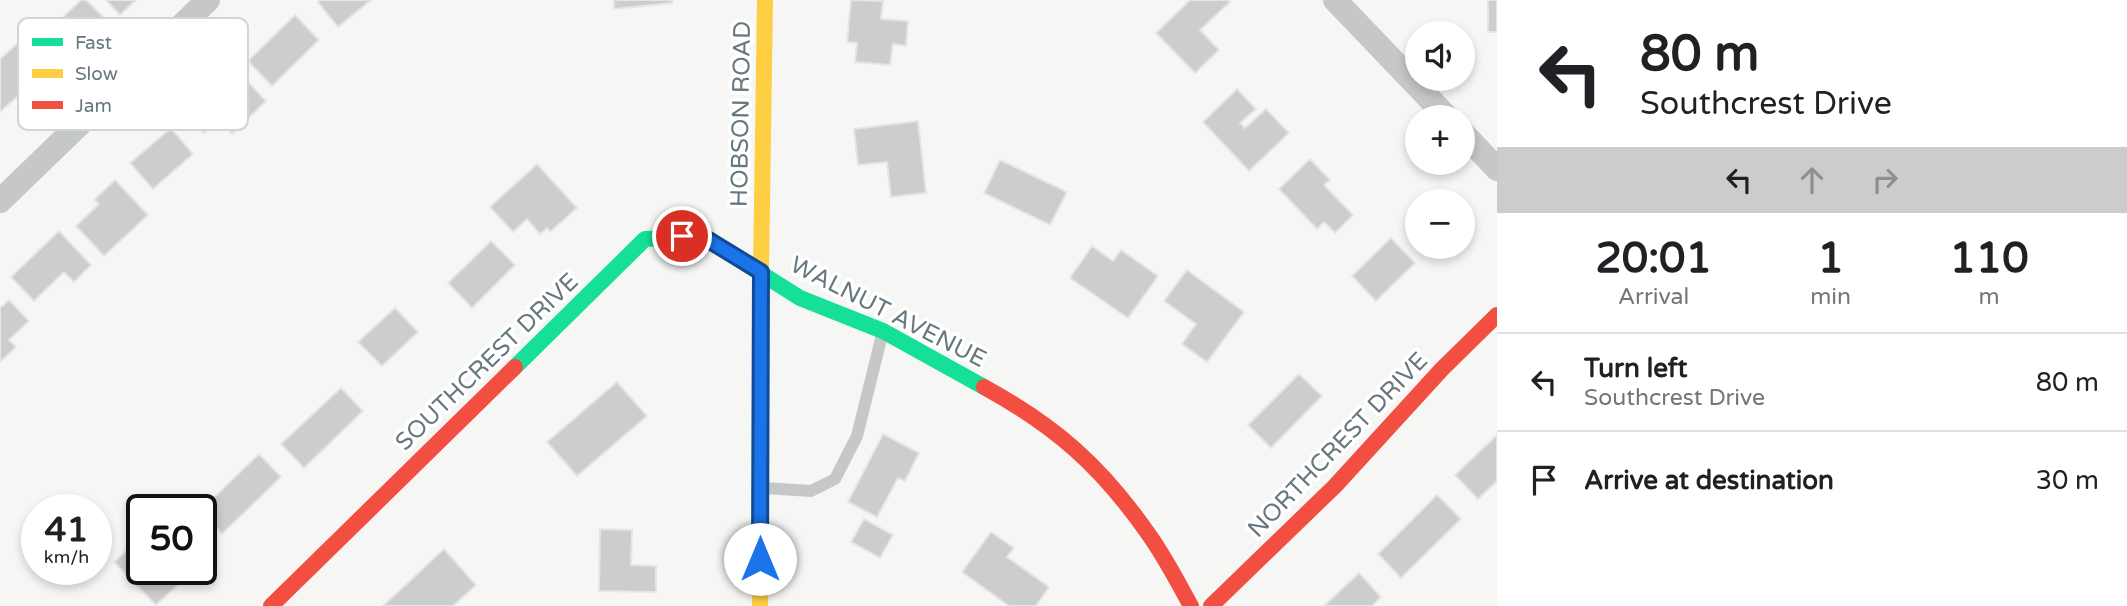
<!DOCTYPE html>
<meta charset="utf-8">
<style>
:root{--surface:#fff;--page:#f6f6f6;--text:#202124;--muted:#757577;--line:#e0e0e0}
body{margin:0;font-family:"Varela Round",sans-serif;background:var(--page);color:var(--text);height:100vh;display:flex;flex-direction:column;font-size:26px;white-space:nowrap}
*{box-sizing:border-box;margin:0}
p{font-size:23px;color:var(--muted)}
.icon{flex:none;width:38px;height:38px;fill:none;stroke:currentColor;stroke-width:2;stroke-linecap:round;stroke-linejoin:round}
.map{position:relative;flex:1;overflow:hidden}
.drawer{display:flex;flex-direction:column;background:var(--surface);width:630px}
.drawer>*{flex:none}
.top-card{background:#fff;color:var(--text);overflow:hidden}
.fabs{position:absolute;left:1405px;top:21px;display:grid;gap:14px}
.fabs a{display:grid;place-items:center;width:70px;height:70px;border-radius:50%;background:var(--surface);box-shadow:0 4px 10px #0003;font-size:35px}
.speed{position:absolute;left:21px;top:494px;display:flex;gap:14px;font-size:35px;font-weight:700;text-align:center}
.speed>*{display:grid;place-content:center;width:91px;height:91px;border-radius:50%;background:var(--surface);box-shadow:0 4px 10px #0003;line-height:1}
.speed small{font-size:18px;font-weight:400}
.speed .limit{border:4px solid #111;border-radius:10px;background:#fff;color:#111}
.pin{position:absolute;display:grid;place-items:center;width:60px;height:60px;color:#fff;margin:-30px;border:4px solid #fff;border-radius:50%;box-shadow:0 2px 7px #0007}
.me{position:absolute;width:77px;margin:-38px;rotate:0deg;stroke-linejoin:round;filter:drop-shadow(0 0 5px #0008)}
.turn{display:flex;align-items:center;gap:24px;height:147px;padding:0 28px;font-size:32px}
.turn .icon{width:91px;height:91px;stroke-width:2.5}
.turn b{display:block;font-size:49px;line-height:60px}
.lanes{display:flex;align-items:center;height:66px;padding:0 28px;background:#0003;justify-content:center;gap:35px;direction:ltr}
.lanes .off{opacity:.35}
.eta{display:flex;justify-content:space-evenly;align-items:center;height:119px;text-align:center}
.eta b{font-size:42px;font-weight:800;line-height:49px}
ul{padding:0;list-style:none}
li{display:flex;align-items:center;gap:21px;height:98px;padding:0 28px;border-top:2px solid var(--line)}
li div{flex:1}
li b{display:block;font-size:26px}
li em{font-style:normal}
main{display:flex;flex:1;min-height:0}
.map>svg:first-child{display:block}
.building{fill:#cccece;stroke:#e5e5e4;stroke-width:2}
.lines{fill:none;stroke-linecap:round;stroke-linejoin:round}
.lane{stroke:#c6c8c8;stroke-width:12}
.street{stroke:#c6c8c8;stroke-width:24}
.fast{stroke:#16e098;stroke-width:16}
.slow{stroke:#ffcf43;stroke-width:16}
.jam{stroke:#f24e42;stroke-width:16}
.route-casing{stroke:#114b97;stroke-width:18}
.route{stroke:#1a73e8;stroke-width:12}
.labels{text-anchor:middle;dominant-baseline:central;stroke-width:7;stroke-linejoin:round;paint-order:stroke}
.street-label{font-size:24px;fill:#64787d;stroke:#fff}
.key{fill:#fff;stroke:#d0d6d8;stroke-width:2}
.key-label{font-size:19px;fill:#64787d}
</style>
<main>
<div class="map">
<svg width="1497" height="606" viewBox="0 0 1497 606">
<rect width="100%" height="100%" fill="#f6f6f5"/>
<g class="building">
<polygon points="81,0 86,0 107,21 59,68 35,44"/>
<polygon points="106,0 136,0 120,15"/>
<polygon points="321,0 371,0 338,27 318,2"/>
<polygon points="614,0 672,0 672,3 614,9"/>
<polygon points="851,0 883,1 881,19 908,21 906,46 893,44 890,65 855,62 857,43 847,42"/>
<polygon points="1190,0 1228,0 1230,2 1200,30 1219,50 1195,73 1156,33"/>
<rect x="1488" y="0" width="9" height="32"/>
<polygon points="295,15 319,40 272,86 248,61"/>
<polygon points="18,43 52,80 26,105 18,96 0,112 0,59"/>
<polygon points="230,63 266,101 232,134 218,119 204,133 180,109"/>
<polygon points="1237,89 1256,109 1240,123 1245,128 1266,109 1289,133 1249,171 1203,122"/>
<polygon points="918,121 926,193 891,197 887,162 858,165 854,129"/>
<polygon points="171,128 193,154 153,189 130,163"/>
<polygon points="1310,159 1330,180 1324,185 1353,215 1335,233 1324,222 1317,229 1279,189"/>
<polygon points="1000,160 1067,192 1050,225 984,193"/>
<polygon points="537,164 577,208 550,232 547,228 540,234 527,219 513,232 490,207"/>
<polygon points="115,180 148,215 104,256 76,226 99,204 94,200"/>
<polygon points="59,231 91,265 74,282 64,272 34,301 11,277"/>
<polygon points="1391,238 1415,263 1376,301 1352,276"/>
<polygon points="491,241 515,265 472,308 448,283"/>
<polygon points="1092,246 1113,261 1121,250 1158,276 1128,318 1070,278"/>
<polygon points="1187,270 1244,312 1207,362 1182,344 1196,324 1164,301"/>
<polygon points="9,300 29,321 9,340 16,347 0,362 0,308"/>
<polygon points="395,308 418,332 382,366 358,342"/>
<polygon points="1299,374 1322,396 1271,448 1248,425"/>
<polygon points="617,382 647,416 577,476 547,442"/>
<polygon points="341,388 363,411 304,468 281,444"/>
<polygon points="883,434 919,453 905,481 898,478 877,517 848,502"/>
<polygon points="1497,435 1497,481 1478,499 1455,475"/>
<polygon points="259,454 281,477 222,534 201,510"/>
<polygon points="1437,495 1461,519 1401,578 1378,554"/>
<polygon points="864,519 893,535 880,558 851,542"/>
<polygon points="600,529 632,530 631,565 656,566 656,592 599,591"/>
<polygon points="991,532 1014,548 1007,557 1049,587 1036,606 1009,606 962,572"/>
<polygon points="142,536 142,569 167,569 180,583 156,605 114,562"/>
<polygon points="444,549 476,585 453,606 383,606"/>
<polygon points="1359,573 1381,597 1372,606 1324,606"/>
</g>
<g class="lines">
<polyline class="lane" points="764,488 811,491 835,479 857,436 882,335"/>
<g class="street">
<polyline points="1335,0 1447,117"/>
<polyline points="1463,133 1497,169"/>
<polyline points="0,201 208,0"/>
</g>
<polyline class="fast" points="515,367 645,239 702,236 800,298 883,331 984,387"/>
<polyline class="slow" points="760,606 761,272 765,0"/>
<g class="jam">
<path d="M984 387C1055 426 1100 465 1147 532 1164 555 1177 581 1191 606"/>
<polyline points="271,606 515,367"/>
<polyline points="1211,606 1335,486 1442,369 1497,315"/>
</g>
</g>
<g class="lines">
<g class="route-casing">
<polyline id="route" points="682,236 702,236 761,272 760,559"/>
</g>
<use href="#route" class="route"/>
</g>
<g class="labels">
<g class="street-label">
<text transform="translate(741 114) rotate(-89)">HOBSON ROAD</text>
<text transform="translate(888 312) rotate(27)">WALNUT AVENUE</text>
<text transform="translate(487 362) rotate(-44)">SOUTHCREST DRIVE</text>
<text transform="translate(1338 445) rotate(-46)">NORTHCREST DRIVE</text>
</g>
</g>
<rect x="18" y="18" width="230" height="112" rx="10" class="key"/>
<rect x="32" y="38" width="31" height="8" fill="#16e098"/>
<rect x="32" y="69" width="31" height="9" fill="#ffcf43"/>
<rect x="32" y="101" width="31" height="8" fill="#f24e42"/>
<g class="key-label">
<text x="75" y="49">Fast</text>
<text x="75" y="80">Slow</text>
<text x="75" y="112">Jam</text>
</g>
</svg>
<div class="fabs">
<a><svg class="icon" aria-label="sound" viewBox="0 0 24 24"><path d="M4 9h4l5-4v14l-5-4H4zM17 9q2 3 0 6"/></svg></a>
<a>+</a>
<a>−</a>
</div>
<div class="speed"><div>41<small>km/h</small></div><div class="limit">50</div></div>
<div class="pin" style="left:682px;top:236px;background:#d93025"><svg class="icon" aria-label="arrive" viewBox="0 0 24 24"><path d="M6 21V4h12l-3 4 3 4H6"/></svg></div>
<svg class="me" style="left:760px;top:559px" viewBox="-20 -20 40 40"><circle r="19" fill="#fff"/><path d="M0-13L10 11 0 6-10 11z" fill="#1a73e8"/></svg>
</div>
<section class="drawer">
<div class="top-card">
<div class="turn"><svg class="icon" aria-label="left" viewBox="0 0 24 24"><path d="M17 20v-9H6M10 6l-5 5 5 5"/></svg><div><b>80 m</b>Southcrest Drive</div></div>
<div class="lanes"><svg class="icon" aria-label="left" viewBox="0 0 24 24"><path d="M17 20v-9H6M10 6l-5 5 5 5"/></svg><svg class="icon off" aria-label="ahead" viewBox="0 0 24 24"><path d="M12 20V5M6 11l6-6 6 6"/></svg><svg class="icon off" aria-label="right" viewBox="0 0 24 24"><path d="M7 20v-9h11M14 6l5 5-5 5"/></svg></div>
</div>
<div class="eta">
<div><b>20:01</b><p>Arrival</p></div>
<div><b>1</b><p>min</p></div>
<div><b>110</b><p>m</p></div>
</div>
<ul>
<li><svg class="icon" aria-label="left" viewBox="0 0 24 24"><path d="M17 20v-9H6M10 6l-5 5 5 5"/></svg><div><b>Turn left</b><p>Southcrest Drive</p></div><em>80 m</em></li>
<li><svg class="icon" aria-label="arrive" viewBox="0 0 24 24"><path d="M6 21V4h12l-3 4 3 4H6"/></svg><div><b>Arrive at destination</b></div><em>30 m</em></li>
</ul>
</section>
</main>
